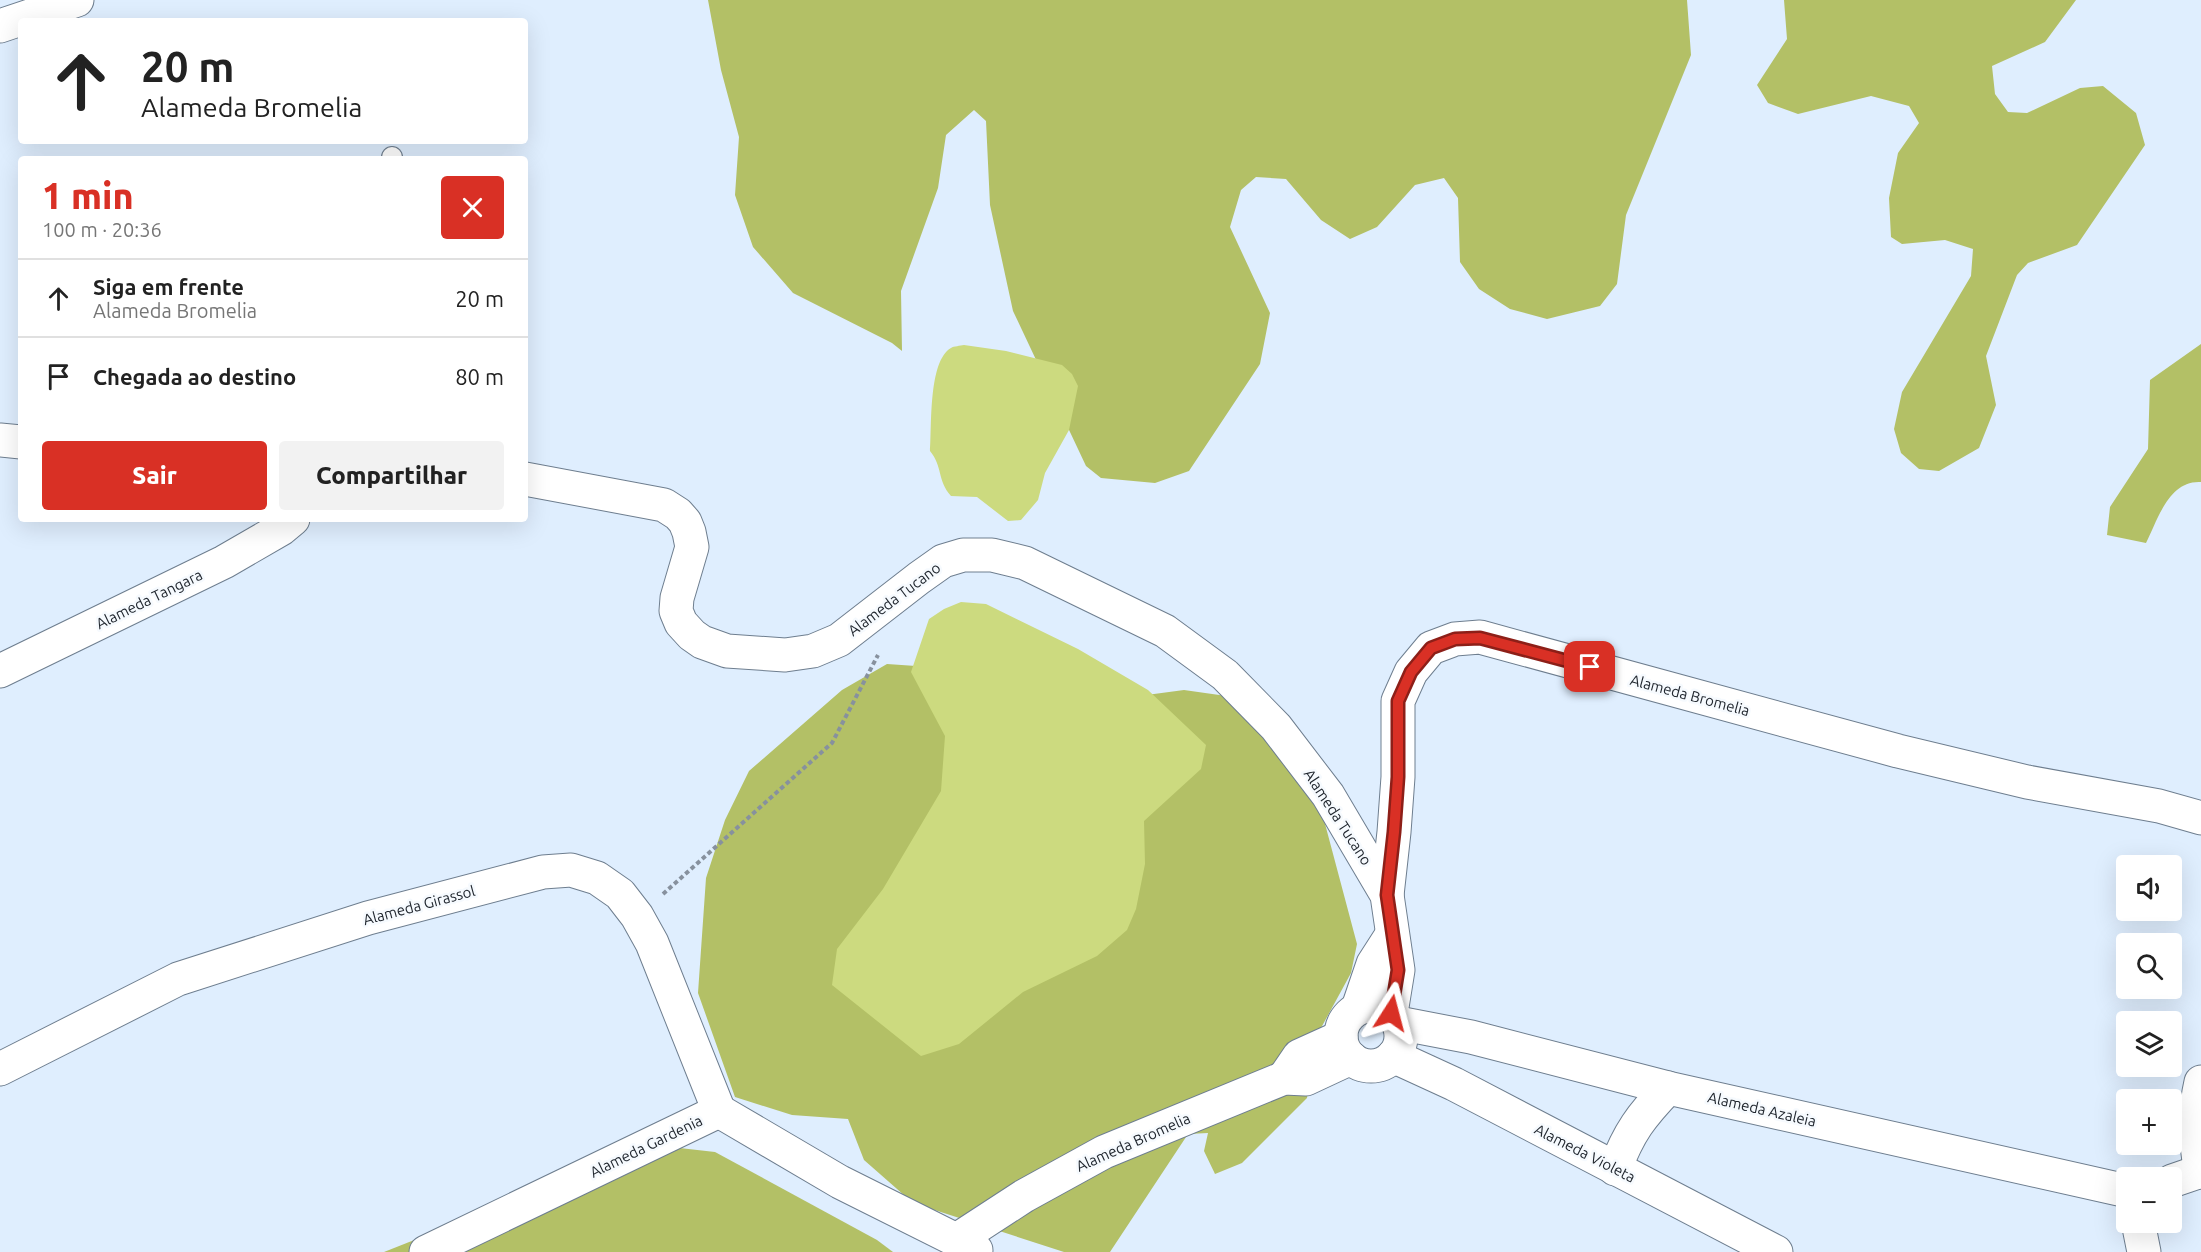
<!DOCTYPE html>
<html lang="pt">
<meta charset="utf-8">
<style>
:root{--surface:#fff;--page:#f2f2f2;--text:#222;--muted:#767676;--line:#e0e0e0;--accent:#d93025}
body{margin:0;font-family:Ubuntu,sans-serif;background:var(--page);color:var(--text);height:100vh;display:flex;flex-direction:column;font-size:22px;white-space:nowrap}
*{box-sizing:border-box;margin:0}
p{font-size:20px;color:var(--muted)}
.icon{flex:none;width:33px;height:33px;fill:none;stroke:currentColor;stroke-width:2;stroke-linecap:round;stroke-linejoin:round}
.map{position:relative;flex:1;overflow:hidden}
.drawer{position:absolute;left:18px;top:156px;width:510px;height:366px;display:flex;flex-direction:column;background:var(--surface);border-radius:6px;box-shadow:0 6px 24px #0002}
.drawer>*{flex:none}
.banner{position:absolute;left:18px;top:18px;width:510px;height:126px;border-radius:6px;box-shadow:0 6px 24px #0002;background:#fff;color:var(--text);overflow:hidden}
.buttons{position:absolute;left:2116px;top:855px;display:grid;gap:12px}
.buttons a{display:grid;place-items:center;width:66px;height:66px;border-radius:6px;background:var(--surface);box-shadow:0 6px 24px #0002;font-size:30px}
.pin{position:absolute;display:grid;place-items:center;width:51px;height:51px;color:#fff;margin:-26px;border-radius:12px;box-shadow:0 3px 9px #0006}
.me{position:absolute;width:66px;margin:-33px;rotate:9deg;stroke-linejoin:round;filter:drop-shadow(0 0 4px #0008)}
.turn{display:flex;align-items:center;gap:21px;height:126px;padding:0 24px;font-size:27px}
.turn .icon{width:78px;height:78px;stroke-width:2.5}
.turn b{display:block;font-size:42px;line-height:51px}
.round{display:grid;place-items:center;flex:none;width:63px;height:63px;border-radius:6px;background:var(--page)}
.summary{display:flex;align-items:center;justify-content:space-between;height:102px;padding:0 24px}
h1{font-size:36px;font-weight:800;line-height:45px;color:var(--accent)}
.button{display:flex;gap:12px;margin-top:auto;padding:12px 24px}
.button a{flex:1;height:69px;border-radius:6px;background:var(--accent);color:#fff;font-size:24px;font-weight:800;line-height:69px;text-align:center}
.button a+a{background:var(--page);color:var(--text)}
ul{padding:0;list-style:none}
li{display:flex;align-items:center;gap:18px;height:78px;padding:0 24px;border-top:2px solid var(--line)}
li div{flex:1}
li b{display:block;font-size:22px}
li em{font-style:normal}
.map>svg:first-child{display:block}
.forest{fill:#b3c066}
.water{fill:#ccda7f}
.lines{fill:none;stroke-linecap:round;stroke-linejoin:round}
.lane-casing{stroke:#6e7e8f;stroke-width:22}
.street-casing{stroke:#6e7e8f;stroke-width:35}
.path{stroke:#87919e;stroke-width:4;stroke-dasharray:4.5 3;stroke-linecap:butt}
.lane{stroke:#fff;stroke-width:20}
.street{stroke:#fff;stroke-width:33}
.route-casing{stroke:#8d1f18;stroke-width:15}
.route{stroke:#d93025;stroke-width:10}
.labels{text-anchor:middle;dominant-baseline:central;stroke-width:5;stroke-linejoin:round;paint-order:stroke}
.street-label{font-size:15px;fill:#21272f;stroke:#f6fafe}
</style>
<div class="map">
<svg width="2201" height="1252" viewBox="0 0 2201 1252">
<rect width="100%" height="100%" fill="#dfeefe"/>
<g class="forest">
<polygon points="708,0 1687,0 1691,55 1626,215 1617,284 1600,306 1547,319 1510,309 1479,289 1460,262 1458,198 1444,178 1415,185 1377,227 1350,239 1321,220 1286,179 1256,177 1241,190 1230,227 1270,313 1260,364 1189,471 1155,483 1101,478 1086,466 1013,311 990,205 986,121 974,110 946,135 938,188 901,291 902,351 892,343 793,293 753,247 735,195 739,137 721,70"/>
<polygon points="1784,0 2076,0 2045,42 1992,66 1995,94 2008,112 2027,113 2080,88 2103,86 2136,113 2145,145 2077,245 2028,263 2017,275 1986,356 1996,405 1979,448 1939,471 1919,469 1901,453 1894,429 1902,392 1971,276 1973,249 1945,240 1902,244 1891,237 1889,198 1898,153 1919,123 1909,106 1871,96 1798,114 1768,103 1757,85 1787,39"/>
<path d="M2201 344V482C2169 480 2158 519 2146 543L2107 535 2110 507 2148 449 2150 380Z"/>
<polygon points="887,664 945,668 1139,696 1184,690 1275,703 1283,711 1320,805 1357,944 1351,973 1315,1039 1307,1098 1242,1163 1215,1174 1204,1151 1208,1133 1188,1134 1110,1252 1064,1252 913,1203 864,1160 848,1119 792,1115 735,1097 698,993 706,878 725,820 749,771 842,690"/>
<polygon points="653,1145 715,1152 877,1240 893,1252 384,1252"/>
</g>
<g class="water">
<path d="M964 345 1006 351 1062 365 1072 374 1078 386 1069 430 1045 473 1038 500 1021 520 1008 521 977 497 951 496C937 480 943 467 930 451 932 428 928 361 951 348 954 346 960 346 964 345Z"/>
<polygon points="961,602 986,604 1078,649 1148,690 1206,745 1201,769 1144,821 1145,864 1136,909 1127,930 1097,956 1023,992 959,1044 921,1056 832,985 837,949 883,889 941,791 945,736 911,672 929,619 944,609"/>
</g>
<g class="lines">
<g class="lane-casing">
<polyline id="lane" points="392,157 392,159"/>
</g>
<g class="street-casing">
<g id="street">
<polyline points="0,26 77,0"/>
<polyline points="0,440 21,442"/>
<polyline points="525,479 664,505 678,514 685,522 689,532 692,547 677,598 676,611 681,623 692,635 702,642 727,651 785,655 813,651 839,640 919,578 943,561 963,555 992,555 1025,563 1165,631 1225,675 1276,727 1328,795 1387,895 1398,970 1391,1013"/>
<polyline points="0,671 224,562 281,529 293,519"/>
<polyline points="1387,895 1394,832 1398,777 1398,701 1411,672 1431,648 1455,639 1480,637 1898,751 2027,782 2159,806 2201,818"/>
<circle cx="1371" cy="1036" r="30"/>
<polyline points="1358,1008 1373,964 1391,936"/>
<polyline points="1398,1023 1471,1037 1668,1088 2127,1191"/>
<polyline points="1393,1056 1454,1084 1776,1252"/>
<polyline points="0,1069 178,979 368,918 543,872 571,870 597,878 620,894 637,916 652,943 719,1111"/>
<polyline points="1284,1078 1299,1056 1341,1037"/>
<path d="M2201 1082C2194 1112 2195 1142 2201 1172"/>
<polyline points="719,1111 840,1182 976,1250"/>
<path d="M1615 1169C1629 1132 1641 1116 1668 1088"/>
<polyline points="2172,1181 2201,1171"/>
<polyline points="2138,1222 2144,1252"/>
<polyline points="958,1239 1024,1196 1104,1152 1284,1078 1306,1079 1351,1058"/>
<polyline points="426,1252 719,1111"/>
</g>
</g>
<polyline class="path" points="663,894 832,743 878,655"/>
<use href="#lane" class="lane"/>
<use href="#street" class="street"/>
</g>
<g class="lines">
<g class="route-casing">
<polyline id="route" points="1391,1013 1398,970 1387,895 1394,832 1398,777 1398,701 1411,672 1431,648 1455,639 1480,638 1590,667"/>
</g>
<use href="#route" class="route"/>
</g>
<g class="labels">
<g class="street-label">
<text transform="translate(149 599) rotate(-26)">Alameda Tangara</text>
<text transform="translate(894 599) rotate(-37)">Alameda Tucano</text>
<text transform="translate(1690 695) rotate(15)">Alameda Bromelia</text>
<text transform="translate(1338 817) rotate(57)">Alameda Tucano</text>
<text transform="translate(419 905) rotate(-15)">Alameda Girassol</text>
<text transform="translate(1762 1109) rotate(13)">Alameda Azaleia</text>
<text transform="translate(1133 1142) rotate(-24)">Alameda Bromelia</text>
<text transform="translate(646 1146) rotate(-26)">Alameda Gardenia</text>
<text transform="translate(1585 1153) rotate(27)">Alameda Violeta</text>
</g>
</g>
</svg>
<div class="buttons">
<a><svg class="icon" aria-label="sound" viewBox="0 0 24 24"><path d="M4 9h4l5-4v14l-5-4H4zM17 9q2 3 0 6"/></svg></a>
<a><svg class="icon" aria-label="search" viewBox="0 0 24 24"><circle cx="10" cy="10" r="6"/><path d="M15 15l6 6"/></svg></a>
<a><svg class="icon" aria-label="layers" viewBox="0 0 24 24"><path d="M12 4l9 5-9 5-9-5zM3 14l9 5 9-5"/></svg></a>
<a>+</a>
<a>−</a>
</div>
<div class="pin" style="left:1590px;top:667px;background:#d93025"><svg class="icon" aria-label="arrive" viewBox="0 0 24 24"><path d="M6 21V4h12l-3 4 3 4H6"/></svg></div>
<svg class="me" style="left:1391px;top:1013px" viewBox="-20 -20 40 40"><path d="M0-17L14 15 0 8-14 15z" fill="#d93025" stroke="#fff" stroke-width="4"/></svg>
<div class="banner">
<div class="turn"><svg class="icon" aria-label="ahead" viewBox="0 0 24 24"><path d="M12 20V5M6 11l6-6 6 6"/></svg><div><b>20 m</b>Alameda Bromelia</div></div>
</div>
<section class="drawer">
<div class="summary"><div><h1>1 min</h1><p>100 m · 20:36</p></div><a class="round" style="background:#d93025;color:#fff"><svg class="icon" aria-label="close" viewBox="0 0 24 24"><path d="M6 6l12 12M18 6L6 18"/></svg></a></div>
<ul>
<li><svg class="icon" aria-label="ahead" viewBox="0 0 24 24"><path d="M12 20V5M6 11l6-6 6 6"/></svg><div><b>Siga em frente</b><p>Alameda Bromelia</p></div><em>20 m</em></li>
<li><svg class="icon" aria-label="arrive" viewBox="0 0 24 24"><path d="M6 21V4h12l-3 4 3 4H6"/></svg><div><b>Chegada ao destino</b></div><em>80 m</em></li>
</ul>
<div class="button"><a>Sair</a><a>Compartilhar</a></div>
</section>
</div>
